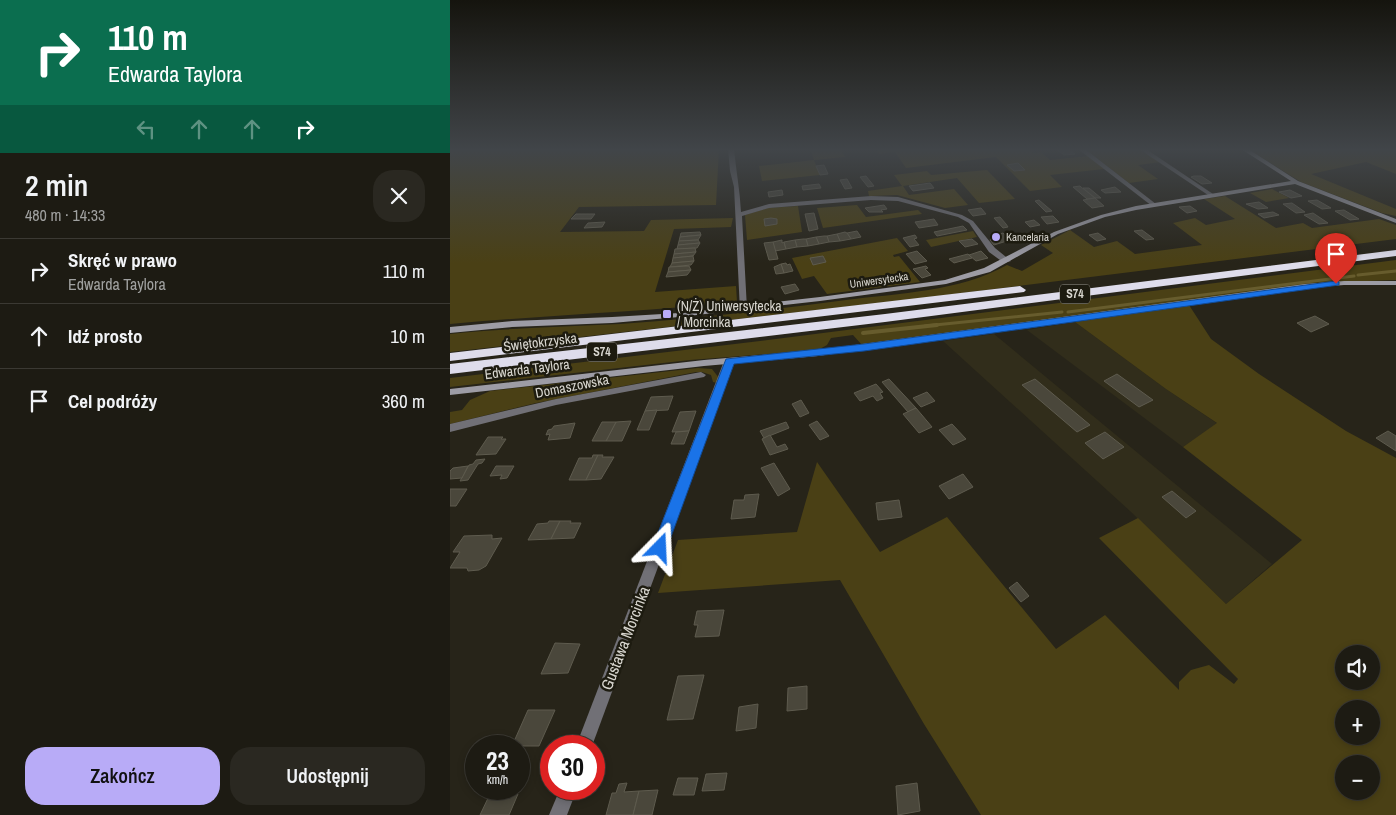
<!DOCTYPE html>
<html lang="pl">
<meta charset="utf-8">
<style>
:root{--surface:#1d1b13;--page:#2a2821;--text:#f1f3f6;--muted:#a0a1a0;--line:#3b3933;--accent:#b8abf7}
body{margin:0;font-family:"Archivo Narrow",sans-serif;background:var(--page);color:var(--text);height:100vh;display:flex;flex-direction:column;font-size:19px;white-space:nowrap}
*{box-sizing:border-box;margin:0}
p{font-size:16px;color:var(--muted)}
.icon{flex:none;width:28px;height:28px;fill:none;stroke:currentColor;stroke-width:2;stroke-linecap:round;stroke-linejoin:round}
.map{position:relative;flex:1;overflow:hidden}
.panel{display:flex;flex-direction:column;background:var(--surface);width:450px}
.panel>*{flex:none}
.top-card{background:#0b6e4f;color:#fff;overflow:hidden}
.controls{position:absolute;left:885px;top:645px;display:grid;gap:10px}
.controls a{display:grid;place-items:center;width:45px;height:45px;border-radius:50%;background:var(--surface);box-shadow:0 2px 8px #0003,0 0 0 1px var(--line);font-size:25px}
.speed{position:absolute;left:15px;top:735px;display:flex;gap:10px;font-size:25px;font-weight:700;text-align:center}
.speed>*{display:grid;place-content:center;width:65px;height:65px;border-radius:50%;background:var(--surface);box-shadow:0 2px 8px #0003,0 0 0 1px var(--line);line-height:1}
.speed small{font-size:12px;font-weight:400}
.speed .limit{border:8px solid #d22;background:#fff;color:#111}
.pin{position:absolute;display:grid;place-items:center;width:42px;height:42px;color:#fff;margin:-51px -21px;border-radius:50% 50% 50% 0;rotate:-45deg;box-shadow:0 0 5px #0007}
.pin .icon{rotate:45deg}
.me{position:absolute;width:55px;margin:-28px;rotate:21deg;stroke-linejoin:round;filter:drop-shadow(0 0 4px #0008)}
.turn{display:flex;align-items:center;gap:18px;height:105px;padding:0 25px;font-size:22px}
.turn .icon{width:65px;height:65px;stroke-width:2.5}
.turn b{display:block;font-size:35px;line-height:42px}
.lanes{display:flex;align-items:center;height:48px;padding:0 25px;background:#0003;justify-content:center;gap:25px;direction:ltr}
.lanes .off{opacity:.35}
.round{display:grid;place-items:center;flex:none;width:52px;height:52px;border-radius:20px;background:var(--page)}
.overview{display:flex;align-items:center;justify-content:space-between;height:85px;padding:0 25px}
h1{font-size:30px;font-weight:600;line-height:38px}
.button{display:flex;gap:10px;margin-top:auto;padding:10px 25px}
.button a{flex:1;height:58px;border-radius:20px;background:var(--accent);color:#111;font-size:20px;font-weight:600;line-height:58px;text-align:center}
.button a+a{background:var(--page);color:var(--text)}
ul{padding:0;list-style:none}
li{display:flex;align-items:center;gap:15px;height:65px;padding:0 25px;border-top:1px solid var(--line)}
li div{flex:1}
li b{display:block;font-size:19px}
li em{font-style:normal}
main{display:flex;flex:1;min-height:0}
.map>svg:first-child{display:block}
.built{fill:#312d1b}
.green{fill:#4a4015;fill-rule:evenodd}
.lines{fill:none;stroke-linecap:round;stroke-linejoin:round}
.stream-far1{stroke:#675c2d;stroke-width:3}
.stream{stroke:#675c2d;stroke-width:4}
.building{fill:#4a473b;stroke:#5e5b4e}
.street{fill:#717076;fill-rule:evenodd}
.secondary{fill:#9d9ca5;fill-rule:evenodd}
.highway{fill:#dedceb;fill-rule:evenodd}
.route{fill:#1a73e8;stroke:#114b97}
.poi-dot{fill:#b8abf7;stroke:#1d1b10;stroke-width:2}
.labels{text-anchor:middle;dominant-baseline:central;stroke-width:5;stroke-linejoin:round;paint-order:stroke}
.far-poi-label{font-size:11px;fill:#d8d6cf;stroke:#1d1b10;text-anchor:start}
.far-street-label{font-size:11px;fill:#d8d6cf;stroke:#1d1b10}
.shield{fill:#1d1b10;stroke:#a09e96;stroke-width:1}
.shield-label{font-size:12px;font-weight:bold;fill:#d8d6cf}
.poi-label{font-size:14px;fill:#d8d6cf;stroke:#1d1b10;text-anchor:start}
.street-label{font-size:14px;fill:#d8d6cf;stroke:#1d1b10}
.near-street-label{font-size:16px;fill:#d8d6cf;stroke:#1d1b10}
</style>
<main>
<section class="panel">
<div class="top-card">
<div class="turn"><svg class="icon" aria-label="right" viewBox="0 0 24 24"><path d="M7 20v-9h11M14 6l5 5-5 5"/></svg><div><b>110 m</b>Edwarda Taylora</div></div>
<div class="lanes"><svg class="icon off" aria-label="left" viewBox="0 0 24 24"><path d="M17 20v-9H6M10 6l-5 5 5 5"/></svg><svg class="icon off" aria-label="ahead" viewBox="0 0 24 24"><path d="M12 20V5M6 11l6-6 6 6"/></svg><svg class="icon off" aria-label="ahead" viewBox="0 0 24 24"><path d="M12 20V5M6 11l6-6 6 6"/></svg><svg class="icon" aria-label="right" viewBox="0 0 24 24"><path d="M7 20v-9h11M14 6l5 5-5 5"/></svg></div>
</div>
<div class="overview"><div><h1>2 min</h1><p>480 m · 14:33</p></div><a class="round"><svg class="icon" aria-label="close" viewBox="0 0 24 24"><path d="M6 6l12 12M18 6L6 18"/></svg></a></div>
<ul>
<li><svg class="icon" aria-label="right" viewBox="0 0 24 24"><path d="M7 20v-9h11M14 6l5 5-5 5"/></svg><div><b>Skręć w prawo</b><p>Edwarda Taylora</p></div><em>110 m</em></li>
<li><svg class="icon" aria-label="ahead" viewBox="0 0 24 24"><path d="M12 20V5M6 11l6-6 6 6"/></svg><div><b>Idź prosto</b></div><em>10 m</em></li>
<li><svg class="icon" aria-label="arrive" viewBox="0 0 24 24"><path d="M6 21V4h12l-3 4 3 4H6"/></svg><div><b>Cel podróży</b></div><em>360 m</em></li>
</ul>
<div class="button"><a>Zakończ</a><a>Udostępnij</a></div>
</section>
<div class="map">
<svg width="946" height="815" viewBox="0 0 946 815">
<rect width="100%" height="100%" fill="#272419"/>
<g class="built">
<polygon points="625,322 716,389 768,424 733,447 577,330"/>
<polygon points="544,334 822,564 776,604 680,511 493,341"/>
</g>
<g class="green">
<path d="M0 149H269L266 205 129 207 110 232 194 231 201 220 283 218 281 227 224 229 205 292 286 286 287 302C191 312 96 315 0 324Z"/>
<polygon points="360,149 391,149 395,157 364,160 370,175 312,181 309,166 364,160"/>
<polygon points="426,149 579,149 583,153 591,152 600,160 638,156 654,169 600,175 612,187 580,191 546,157 456,168 445,152 429,154"/>
<polygon points="635,149 692,149 711,162 688,165 708,179 679,183"/>
<polygon points="798,149 946,149 946,174 916,162 861,174 946,209 946,216 932,213 851,182"/>
<polygon points="537,170 565,199 529,203 507,178 453,186 459,195 504,189 518,205 495,208 447,195 419,196 418,191 452,186 444,175 477,171 481,175"/>
<polygon points="822,189 839,198 816,202 800,193"/>
<path d="M775 196 826 228 853 223 862 228 929 219 946 225V239L472 298 0 352V334C57 328 113 327 170 324 246 319 320 310 396 300 450 293 508 292 557 265L572 271 603 253 591 245 620 230 644 247 667 241 685 254 752 245 723 223 745 218 756 225 785 219 754 199Z"/>
<polygon points="407,205 416,217 468,210 472,214 373,228 367,208"/>
<polygon points="348,206 352,232 297,240 295,215 318,208"/>
<polygon points="523,231 527,237 481,247 476,240"/>
<polygon points="447,238 458,251 443,255 444,257 449,256 470,282 377,294 364,276 352,279 342,258"/>
<polygon points="946,260 946,280 863,283 412,345 403,335 381,338 377,345 368,350 240,360 0,387 0,378 310,341"/>
<path d="M739 305 761 339 809 374 896 431 946 458V815H531L474 724 390 580 208 593 228 540 347 532 367 462 430 552 497 517 606 649 655 615 729 690V682L741 670 759 665 784 684 788 679 649 538 688 518 776 604 852 540 733 447 767 423 716 389 625 322ZM894 654H921V681H894ZM894 709H921V736H894ZM894 764H921V791H894Z"/>
<polygon points="248,368 262,369 269,378 267,383 263,382 261,375 252,372 246,372 86,403 0,424 0,412 12,410 20,400 40,391"/>
</g>
<g class="lines">
<g class="stream-far1">
<polyline points="908,275 946,271"/>
<polyline points="618,312 904,276"/>
<polyline points="475,326 612,312"/>
</g>
<polyline class="stream" points="413,333 487,325"/>
</g>
<g class="building">
<polygon points="606,149 617,149 625,154 614,155"/>
<polygon points="568,163 575,170 564,171 557,165"/>
<polygon points="374,165 378,174 370,175 366,166"/>
<polygon points="416,176 424,186 418,187 410,177"/>
<polygon points="744,176 751,176 762,183 752,184 741,177"/>
<polygon points="397,179 402,188 395,189 390,180"/>
<polygon points="480,183 484,188 463,191 459,186"/>
<polygon points="369,184 371,188 353,190 352,186"/>
<polygon points="630,186 631,187 645,198 637,199 623,187"/>
<polygon points="665,187 671,192 655,193 651,190"/>
<polygon points="633,188 639,188 651,198 645,198"/>
<polygon points="332,190 333,195 319,197 318,192"/>
<polygon points="840,190 852,196 841,198 829,192"/>
<polygon points="645,198 654,206 642,208 633,200"/>
<polygon points="589,200 596,206 602,211 596,212 585,201"/>
<polygon points="867,200 881,208 872,209 858,201"/>
<polygon points="809,202 818,208 808,209 796,204"/>
<polygon points="842,203 855,212 846,213 833,204"/>
<polygon points="434,205 437,209 431,210 433,212 419,212 415,208"/>
<polygon points="740,206 747,211 737,213 729,207"/>
<polygon points="531,208 536,214 523,216 518,210"/>
<polygon points="894,210 909,219 900,220 885,211"/>
<polygon points="823,212 829,215 814,218 808,214"/>
<polygon points="364,213 368,229 359,231 355,214"/>
<polygon points="863,213 878,223 869,224 854,215"/>
<polygon points="126,214 145,214 141,219 121,219"/>
<polygon points="603,216 609,222 597,224 591,217"/>
<polygon points="550,217 556,224 558,227 553,228 544,218"/>
<polygon points="321,218 327,219 327,224 315,226 314,219"/>
<polygon points="484,219 488,225 469,228 465,222"/>
<polygon points="584,220 590,225 580,227 575,222"/>
<polygon points="155,222 152,227 134,228 138,223"/>
<polygon points="513,226 517,230 487,236 484,232"/>
<polygon points="692,230 704,239 696,240 684,231"/>
<polygon points="407,231 411,237 401,239 397,233"/>
<polygon points="250,232 251,235 230,237 231,233"/>
<polygon points="395,232 397,233 401,239 390,241 387,234"/>
<polygon points="553,233 560,240 544,245 540,240 543,236"/>
<polygon points="648,233 656,239 647,241 639,235"/>
<polygon points="387,234 390,241 379,242 377,236"/>
<polygon points="251,235 248,240 229,241 230,237"/>
<polygon points="465,235 467,238 464,239 469,245 460,247 453,238"/>
<polygon points="374,236 377,236 379,242 369,244 366,237"/>
<polygon points="366,237 369,244 358,246 356,239"/>
<polygon points="353,239 356,239 358,246 347,247 345,240"/>
<polygon points="522,239 528,244 515,247 509,241"/>
<polygon points="248,240 250,243 228,245 229,241"/>
<polygon points="332,240 332,243 334,242 336,249 325,251 323,242"/>
<polygon points="345,240 347,247 336,249 334,242"/>
<polygon points="323,242 328,259 319,260 314,243"/>
<polygon points="250,243 247,248 227,249 228,245"/>
<polygon points="245,248 246,252 224,254 225,249"/>
<polygon points="467,251 477,261 465,264 456,254"/>
<polygon points="531,251 538,258 526,261 519,255"/>
<polygon points="246,252 243,256 223,258 224,254"/>
<polygon points="518,254 522,258 504,263 499,259"/>
<polygon points="243,256 244,261 222,263 223,258"/>
<polygon points="373,256 376,262 363,265 360,258"/>
<polygon points="244,261 241,265 220,267 222,263"/>
<polygon points="336,263 337,265 340,264 343,271 334,273 331,264"/>
<polygon points="331,264 334,273 326,274 324,267"/>
<polygon points="239,266 241,270 218,272 219,267"/>
<polygon points="476,266 478,268 475,269 481,275 472,278 463,269"/>
<polygon points="241,270 237,275 216,277 218,272"/>
<polygon points="345,284 349,290 335,294 331,287"/>
<polygon points="865,316 879,324 861,332 847,323"/>
<polygon points="667,374 703,400 689,407 654,381"/>
<polygon points="439,379 466,408 458,412 432,382"/>
<polygon points="585,379 640,425 627,432 572,385"/>
<polygon points="426,384 433,392 430,393 433,398 427,401 423,396 410,401 404,393"/>
<polygon points="477,392 485,401 471,407 463,398"/>
<polygon points="223,396 218,410 195,411 201,397"/>
<polygon points="351,400 359,413 350,417 342,404"/>
<polygon points="466,408 482,427 469,433 453,414"/>
<polygon points="207,410 199,430 187,430 195,411"/>
<polygon points="246,411 239,431 222,432 230,412"/>
<polygon points="181,421 172,441 156,441 166,422"/>
<polygon points="367,421 379,436 370,440 359,425"/>
<polygon points="152,422 166,422 156,441 142,441"/>
<polygon points="336,422 339,428 314,438 310,431"/>
<polygon points="125,423 120,438 98,440 100,434 96,435 98,430 102,429 104,426"/>
<polygon points="502,424 516,439 503,445 489,430"/>
<polygon points="239,431 234,444 221,444 226,432"/>
<polygon points="938,431 946,436 946,451 926,438"/>
<polygon points="655,432 674,447 653,459 635,443"/>
<polygon points="320,435 327,447 335,444 338,449 320,455 312,439"/>
<polygon points="38,437 53,437 51,439 56,439 46,454 26,455"/>
<polygon points="143,455 148,455 136,480 119,480 129,458 142,458"/>
<polygon points="148,455 153,455 152,457 164,457 151,479 136,480"/>
<polygon points="35,459 32,463 28,464 18,480 10,481 19,465 23,464 26,460"/>
<polygon points="324,463 340,489 328,496 311,468"/>
<polygon points="18,466 12,478 0,479 0,471 3,468"/>
<polygon points="46,466 64,466 57,478 50,479 52,475 40,476"/>
<polygon points="513,474 523,487 499,499 489,486"/>
<polygon points="17,489 6,506 0,506 0,489"/>
<polygon points="722,491 746,511 736,518 712,497"/>
<polygon points="309,494 305,517 281,519 284,500 294,500 295,495"/>
<polygon points="449,500 452,517 428,520 426,503"/>
<polygon points="99,521 110,521 101,539 78,540 87,524 98,523"/>
<polygon points="110,521 121,521 120,523 131,523 124,538 101,539"/>
<polygon points="42,535 42,539 52,538 36,566 29,570 18,571 17,568 0,568 10,552 3,552 14,536"/>
<polygon points="567,582 579,596 571,602 559,588"/>
<polygon points="274,610 269,636 245,637 248,625 244,625 247,611"/>
<polygon points="105,643 130,644 118,673 91,674"/>
<polygon points="254,675 243,719 217,720 228,676"/>
<polygon points="357,686 357,709 337,711 338,688"/>
<polygon points="308,704 306,728 286,731 289,707"/>
<polygon points="78,710 105,710 89,746 62,746"/>
<polygon points="277,773 274,790 252,791 256,774"/>
<polygon points="228,778 248,778 244,795 223,795"/>
<polygon points="177,783 174,792 189,791 183,815 156,815 162,793 166,793 169,784"/>
<polygon points="467,783 470,811 448,815 446,786"/>
<polygon points="208,790 202,815 183,815 189,791"/>
<polygon points="40,794 68,794 59,815 30,815"/>
</g>
<g class="lines">
<g class="street">
<path d="M278 149H284C286 170 290 191 291 212L319 204 421 196 448 197 512 215 523 221 545 248 561 261 554 263 539 252 519 223 508 217 448 201 421 200 319 208 292 216 297 309 293 311H290L284 187 280 171Z"/>
<polygon points="628,149 635,149 706,204 706,206 702,206"/>
<polygon points="689,149 696,149 766,196 761,197"/>
<polygon points="279,358 284,361 142,746 126,746 274,361"/>
<polygon points="251,372 256,375 254,377 106,405 0,432 0,424 106,399"/>
<polygon points="110,789 127,789 117,815 99,815"/>
</g>
<g class="secondary">
<polygon points="791,149 798,149 848,181 946,219 946,223 845,184 686,210 655,217 608,234 540,272 496,284 370,301 229,317 162,323 62,327 0,333 0,327 62,321 162,317 229,313 370,297 495,280 534,268 604,232 651,215 686,206 841,181"/>
<polygon points="894,281 946,281 946,285 894,285 855,288 368,356 254,366 0,395 0,389 254,360 368,350 855,284"/>
</g>
<g class="highway">
<polygon points="946,250 946,256 435,322 0,374 0,364 435,314"/>
<polygon points="570,286 576,290 574,292 0,361 0,353"/>
</g>
</g>
<linearGradient id="sky" x2="0" y2="1"><stop stop-color="#15140e"/><stop offset="0.57" stop-color="#414549"/><stop offset="1" stop-color="#414549" stop-opacity="0"/></linearGradient>
<rect width="946" height="263" fill="url(#sky)"/>
<polygon class="route" points="886,281 889,282 889,285 414,351 284,364 217,548 215,552 210,554 205,552 202,548 276,359 414,344"/>
<g class="poi-dot">
<circle cx="546" cy="237" r="5"/>
<rect x="212" y="309" width="10" height="10" rx="2.5"/>
</g>
<g class="labels">
<g class="far-poi-label">
<text x="556" y="237">Kancelaria</text>
</g>
<g class="far-street-label">
<text transform="translate(429 280) rotate(-8)">Uniwersytecka</text>
</g>
<g class="shield">
<rect x="610" y="284.5" width="30" height="19" rx="4"/>
<rect x="137" y="342.5" width="30" height="19" rx="4"/>
</g>
<g class="shield-label">
<text x="625" y="294">S74</text>
<text x="152" y="352">S74</text>
</g>
<g class="poi-label">
<text x="227" y="306">(N/Ż) Uniwersytecka<tspan x="227" dy="16">/ Morcinka</tspan></text>
</g>
<g class="street-label">
<text transform="translate(90 342) rotate(-7)">Świętokrzyska</text>
<text transform="translate(77 369) rotate(-7)">Edwarda Taylora</text>
<text transform="translate(122 386) rotate(-11)">Domaszowska</text>
</g>
<g class="near-street-label">
<text transform="translate(175 638) rotate(-69)">Gustawa Morcinka</text>
</g>
</g>
</svg>
<div class="controls">
<a><svg class="icon" aria-label="sound" viewBox="0 0 24 24"><path d="M4 9h4l5-4v14l-5-4H4zM17 9q2 3 0 6"/></svg></a>
<a>+</a>
<a>−</a>
</div>
<div class="speed"><div>23<small>km/h</small></div><div class="limit">30</div></div>
<div class="pin" style="left:886px;top:284px;background:#d93025"><svg class="icon" aria-label="arrive" viewBox="0 0 24 24"><path d="M6 21V4h12l-3 4 3 4H6"/></svg></div>
<svg class="me" style="left:210px;top:548px" viewBox="-20 -20 40 40"><path d="M0-17L14 15 0 8-14 15z" fill="#1a73e8" stroke="#fff" stroke-width="4"/></svg>
</div>
</main>
